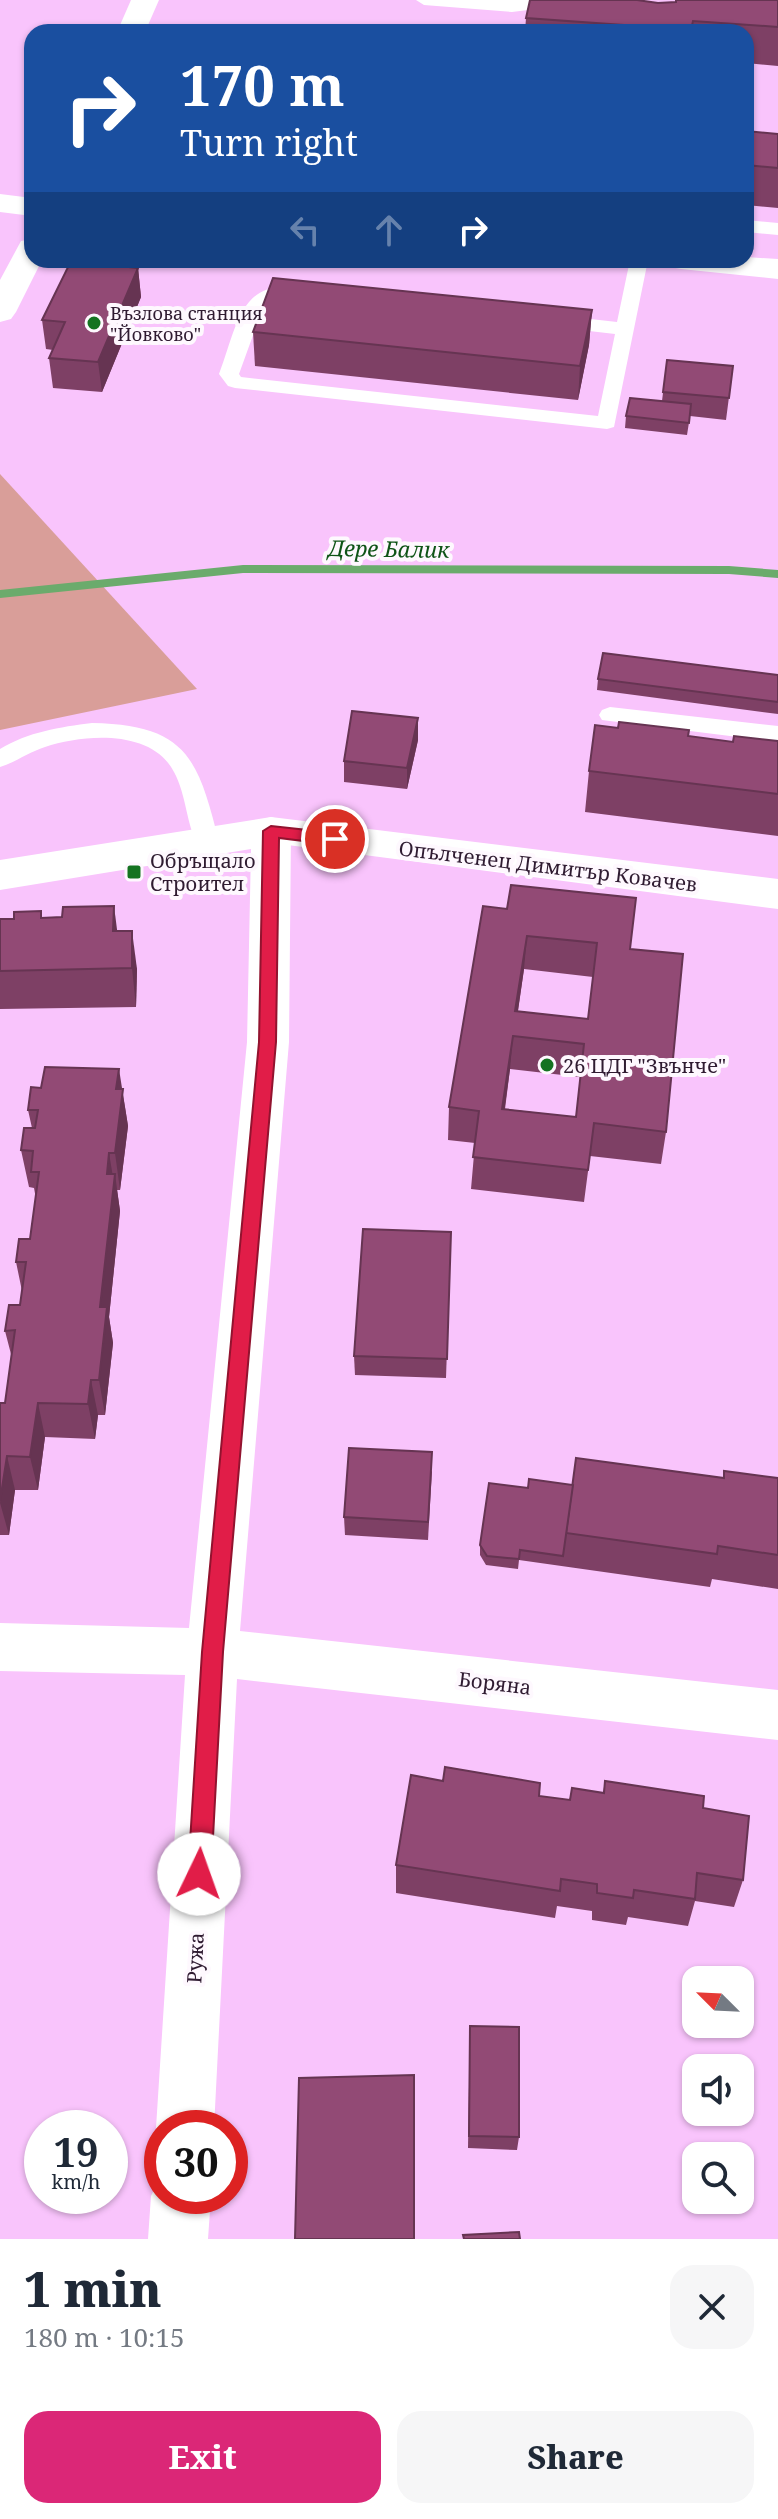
<!DOCTYPE html>
<meta charset="utf-8">
<style>
:root{--surface:#fff;--page:#f6f6f7;--text:#1f2937;--muted:#747a83;--accent:#db2777}
body{margin:0;font-family:"Noto Serif",serif;background:var(--page);color:var(--text);height:100vh;display:flex;flex-direction:column;font-size:30px;white-space:nowrap}
*{box-sizing:border-box;margin:0}
p{font-size:26px;color:var(--muted)}
.icon{flex:none;width:44px;height:44px;fill:none;stroke:currentColor;stroke-width:2;stroke-linecap:round;stroke-linejoin:round}
.map{position:relative;height:2239px;overflow:hidden}
.drawer{display:flex;flex-direction:column;background:var(--surface);flex:1}
.drawer>*{flex:none}
.hud{position:absolute;left:24px;top:24px;width:730px;height:244px;border-radius:24px;box-shadow:0 2px 6px #0004;background:#1a4fa0;color:#fff;overflow:hidden}
.needle{width:52px;rotate:294deg}
.tools{position:absolute;left:682px;top:1966px;display:grid;gap:16px}
.tools a{display:grid;place-items:center;width:72px;height:72px;border-radius:16px;background:var(--surface);box-shadow:0 2px 6px #0004;font-size:40px}
.speed{position:absolute;left:24px;top:2110px;display:flex;gap:16px;font-size:40px;font-weight:700;text-align:center}
.speed>*{display:grid;place-content:center;width:104px;height:104px;border-radius:50%;background:var(--surface);box-shadow:0 2px 6px #0004;line-height:1}
.speed small{font-size:20px;font-weight:400}
.speed .limit{border:12px solid #d22;background:#fff;color:#111}
.pin{position:absolute;display:grid;place-items:center;width:68px;height:68px;color:#fff;margin:-34px;border:4px solid #fff;border-radius:50%;box-shadow:0 2px 8px #0007}
.me{position:absolute;width:88px;margin:-44px;rotate:3deg;stroke-linejoin:round;filter:drop-shadow(0 0 6px #0008)}
.turn{display:flex;align-items:center;gap:28px;height:168px;padding:0 24px;font-size:36px}
.turn .icon{width:104px;height:104px;stroke-width:2.5}
.turn b{display:block;font-size:56px;line-height:68px}
.lanes{display:flex;align-items:center;height:76px;padding:0 24px;background:#0003;justify-content:center;gap:40px;direction:ltr}
.lanes .off{opacity:.35}
.round{display:grid;place-items:center;flex:none;width:84px;height:84px;border-radius:24px;background:var(--page)}
.summary{display:flex;align-items:center;justify-content:space-between;height:136px;padding:0 24px}
h1{font-size:48px;font-weight:800;line-height:60px}
.primary-button{display:flex;gap:16px;margin-top:auto;padding:16px 24px}
.primary-button a{flex:1;height:92px;border-radius:24px;background:var(--accent);color:#fff;font-size:32px;font-weight:800;line-height:92px;text-align:center}
.primary-button a+a{background:var(--page);color:var(--text)}
.map>svg:first-child{display:block}
.green{fill:#d99e99}
.lines{fill:none;stroke-linecap:round;stroke-linejoin:round}
.stream{fill:#6bab6c;fill-rule:evenodd}
.service{fill:#fff;fill-rule:evenodd}
.minor{fill:#fff;fill-rule:evenodd}
.tertiary{fill:#fff;fill-rule:evenodd}
.wall{fill:#7e4065;fill-rule:evenodd}
.shaded-wall{fill:#663452}
.building{fill:#924a75;stroke:#663452;stroke-width:2;fill-rule:evenodd}
.route{fill:#e11d48;stroke:#92132f;stroke-width:2}
.poi-dot{fill:#157321;stroke:#fef8fe;stroke-width:3}
.labels{text-anchor:middle;dominant-baseline:central;stroke-width:8;stroke-linejoin:round;paint-order:stroke}
.far-poi-label{font-size:18px;fill:#2f1b31;stroke:#fef8fe;text-anchor:start}
.poi-label{font-size:20px;fill:#2f1b31;stroke:#fef8fe;text-anchor:start}
.street-label{font-size:20px;fill:#2f1b31;stroke:#fef8fe}
.water-label{font-size:22px;font-style:italic;fill:#0f5417;stroke:#fef8fe}
</style>
<div class="map">
<svg width="778" height="2239" viewBox="0 0 778 2239">
<rect width="100%" height="100%" fill="#f9c4fc"/>
<polygon class="green" points="0,474 197,689 0,730"/>
<g class="lines">
<polygon class="stream" points="243,565 729,566 778,570 778,578 729,574 243,573 0,598 0,590"/>
<g class="service">
<polygon points="416,0 623,0 615,5 560,6 512,12 424,5"/>
<polygon points="746,220 778,223 778,235 746,232"/>
<path d="M630 260H648L614 427 607 429 235 388 228 386 219 374C238 325 240 273 308 290L310 294 308 298 271 300 264 305 239 374 241 377 598 416 615 334 555 327 545 321 555 315 617 322Z"/>
<polygon points="610,707 778,726 778,742 602,720 599,715 602,710"/>
<path d="M92 723C187 725 198 758 219 842L215 848 207 850 199 848C186 825 187 796 174 772 152 729 84 734 45 747 29 752 16 762 0 767V749C28 732 60 727 92 723Z"/>
</g>
<g class="minor">
<polygon points="131,0 159,0 145,32 117,32"/>
<polygon points="0,194 32,198 32,216 0,212"/>
<polygon points="32,239 32,260 42,260 16,312 11,319 0,322 0,280 21,241"/>
<polygon points="746,257 778,259 778,279 681,269 670,267 665,260 746,260"/>
<polygon points="271,817 285,821 291,831 289,1042 240,1631 778,1690 778,1740 237,1679 214,2128 162,2128 162,2143 156,2128 185,1675 0,1671 0,1623 189,1628 247,1042 251,849 0,890 0,860"/>
<polygon points="162,2174 162,2196 211,2196 208,2239 148,2239 151,2196"/>
</g>
<polygon class="tertiary" points="271,817 778,879 778,909 257,841 251,831 257,821"/>
</g>
<g class="wall">
<polygon points="778,0 778,66 746,63 746,32 525,32 526,18 658,3 695,1"/>
<polygon points="746,131 778,134 778,208 746,205"/>
<polygon points="138,268 141,297 102,392 53,388 49,358 53,350 46,349 42,320"/>
<polygon points="592,310 589,345 578,400 255,366 253,332"/>
<polygon points="667,360 733,366 726,420 690,416 687,435 625,428 626,416 662,401"/>
<polygon points="778,675 778,714 597,690 598,679"/>
<polygon points="418,718 418,740 407,789 344,782 344,761"/>
<polygon points="688,736 733,742 778,741 778,836 585,812 589,771"/>
<path d="M483 906 630 949 666 1132 661 1164 590 1156 584 1202 471 1189 475 1143 448 1140 449 1107ZM524 969 593 977 588 1019 518 1011ZM510 1069 580 1077 576 1117 505 1109Z"/>
<polygon points="42,918 117,931 137,969 136,1007 0,1009 0,919"/>
<polygon points="122,1089 128,1126 120,1190 117,1190 120,1211 109,1317 113,1343 105,1415 98,1415 95,1439 45,1437 38,1490 15,1490 9,1535 0,1535 0,1403 5,1403 12,1358 5,1331 20,1305 22,1291 16,1262 30,1239 36,1199 34,1188 29,1187 21,1150 32,1128 28,1110"/>
<polygon points="451,1232 446,1378 355,1375 354,1356"/>
<polygon points="432,1471 428,1540 345,1535 344,1517"/>
<polygon points="724,1471 778,1478 778,1589 712,1579 710,1587 519,1560 518,1569 486,1565 480,1555 480,1545 528,1488 723,1478"/>
<polygon points="605,1781 703,1808 743,1880 734,1907 695,1901 688,1926 628,1917 626,1925 592,1920 592,1911 557,1906 555,1918 396,1893 396,1865 539,1796 570,1800 572,1788 603,1793"/>
<polygon points="470,2026 519,2137 517,2150 468,2148"/>
</g>
<g class="shaded-wall">
<polygon points="138,268 141,297 102,392 98,362"/>
<polygon points="592,310 589,345 578,400 580,366"/>
<polygon points="418,718 418,740 407,789 407,768"/>
<polygon points="114,906 119,945 118,969 113,931"/>
<polygon points="132,931 137,969 136,1007 132,968"/>
<polygon points="527,936 524,969 514,1037 515,1011"/>
<polygon points="513,1036 510,1069 500,1142 502,1109"/>
<polygon points="119,1069 128,1126 120,1190 115,1153 116,1089"/>
<polygon points="109,1153 114,1183 115,1174 120,1211 109,1317 113,1343 105,1415 99,1380 100,1307"/>
<polygon points="91,1380 98,1415 95,1439 88,1404"/>
<polygon points="38,1403 45,1437 38,1490 30,1457"/>
<polygon points="7,1456 15,1490 9,1535 0,1503"/>
</g>
<g class="building">
<polygon points="530,0 637,0 658,3 676,2 676,0 778,0 778,27 693,21 691,30 674,29 674,32 668,32 623,28 623,25 526,18"/>
<polygon points="163,27 197,30 196,32 160,32"/>
<polygon points="746,131 778,134 778,168 746,165"/>
<polygon points="71,261 138,268 98,362 49,358 65,322 42,320"/>
<polygon points="273,278 592,310 580,366 253,332"/>
<polygon points="667,360 733,366 729,398 663,392"/>
<polygon points="630,398 691,404 689,423 626,416"/>
<polygon points="603,653 778,675 778,702 598,679"/>
<polygon points="352,711 418,718 407,768 344,761"/>
<polygon points="619,722 689,730 688,736 733,742 734,736 778,741 778,794 589,771 595,725 618,728"/>
<path d="M511 885 636 898 630 949 683 954 666 1132 594 1123 588 1170 473 1157 479 1111 449 1107 483 906 507 909ZM527 936 597 943 588 1019 515 1011ZM513 1036 584 1044 576 1117 502 1109Z"/>
<polygon points="114,906 113,931 132,931 132,968 0,971 0,919 14,919 14,912 41,911 41,918 62,917 63,907"/>
<polygon points="45,1067 119,1069 116,1089 123,1089 115,1153 109,1153 107,1174 115,1174 100,1307 107,1307 99,1380 91,1380 88,1404 38,1403 30,1457 7,1456 0,1501 0,1403 5,1403 15,1330 5,1331 9,1305 20,1305 26,1262 16,1262 19,1239 30,1239 39,1172 31,1172 33,1151 21,1150 24,1128 35,1128 38,1110 28,1110 31,1087 41,1088"/>
<polygon points="363,1229 451,1232 447,1359 354,1356"/>
<polygon points="349,1448 432,1452 428,1522 344,1517"/>
<polygon points="576,1458 724,1478 724,1471 778,1478 778,1555 718,1546 717,1554 566,1533"/>
<polygon points="529,1479 573,1485 563,1556 520,1550 519,1559 487,1556 480,1545 489,1483 528,1488"/>
<polygon points="445,1767 540,1783 539,1796 570,1800 572,1788 604,1793 605,1781 704,1796 703,1808 749,1816 743,1880 697,1873 695,1899 634,1890 633,1898 597,1893 597,1884 561,1879 560,1891 396,1865 411,1775 443,1781"/>
<polygon points="470,2026 519,2027 519,2137 469,2136"/>
<polygon points="414,2075 414,2239 295,2239 299,2078"/>
<polygon points="519,2232 520,2239 464,2239 463,2235"/>
</g>
<polygon class="route" points="271,826 335,833 343,839 335,845 279,838 276,1042 223,1652 211,1874 207,1882 199,1885 191,1882 188,1874 202,1652 259,1042 263,831"/>
<g class="poi-dot">
<circle cx="94" cy="323" r="8"/>
<rect x="126" y="864" width="16" height="16" rx="4"/>
<circle cx="547" cy="1065" r="8"/>
</g>
<g class="labels">
<g class="far-poi-label">
<text x="110" y="313">Възлова станция<tspan x="110" dy="21">"Йовково"</tspan></text>
</g>
<g class="poi-label">
<text x="150" y="860">Обръщало<tspan x="150" dy="23">Строител</tspan></text>
<text x="563" y="1065">26 ЦДГ "Звънче"</text>
</g>
<g class="street-label">
<text transform="translate(548 866) rotate(7)">Опълченец Димитър Ковачев</text>
<text transform="translate(495 1683) rotate(7)">Боряна</text>
<text transform="translate(195 1958) rotate(-87)">Ружа</text>
</g>
<g class="water-label">
<text transform="translate(389 548) rotate(1)">Дере Балик</text>
</g>
</g>
</svg>
<div class="tools">
<a><svg class="needle" viewBox="-14 -14 28 28"><path d="M0-13l5 13h-10z" fill="#e53935"/><path d="M0 13l5-13h-10z" fill="#747a83"/></svg></a>
<a><svg class="icon" aria-label="sound" viewBox="0 0 24 24"><path d="M4 9h4l5-4v14l-5-4H4zM17 9q2 3 0 6"/></svg></a>
<a><svg class="icon" aria-label="search" viewBox="0 0 24 24"><circle cx="10" cy="10" r="6"/><path d="M15 15l6 6"/></svg></a>
</div>
<div class="speed"><div>19<small>km/h</small></div><div class="limit">30</div></div>
<div class="pin" style="left:335px;top:839px;background:#d93025"><svg class="icon" aria-label="arrive" viewBox="0 0 24 24"><path d="M6 21V4h12l-3 4 3 4H6"/></svg></div>
<svg class="me" style="left:199px;top:1874px" viewBox="-20 -20 40 40"><circle r="19" fill="#fff"/><path d="M0-13L10 11 0 6-10 11z" fill="#e11d48"/></svg>
<div class="hud">
<div class="turn"><svg class="icon" aria-label="right" viewBox="0 0 24 24"><path d="M7 20v-9h11M14 6l5 5-5 5"/></svg><div><b>170 m</b>Turn right</div></div>
<div class="lanes"><svg class="icon off" aria-label="left" viewBox="0 0 24 24"><path d="M17 20v-9H6M10 6l-5 5 5 5"/></svg><svg class="icon off" aria-label="ahead" viewBox="0 0 24 24"><path d="M12 20V5M6 11l6-6 6 6"/></svg><svg class="icon" aria-label="right" viewBox="0 0 24 24"><path d="M7 20v-9h11M14 6l5 5-5 5"/></svg></div>
</div>
</div>
<section class="drawer">
<div class="summary"><div><h1>1 min</h1><p>180 m · 10:15</p></div><a class="round"><svg class="icon" aria-label="close" viewBox="0 0 24 24"><path d="M6 6l12 12M18 6L6 18"/></svg></a></div>
<div class="primary-button"><a>Exit</a><a>Share</a></div>
</section>
